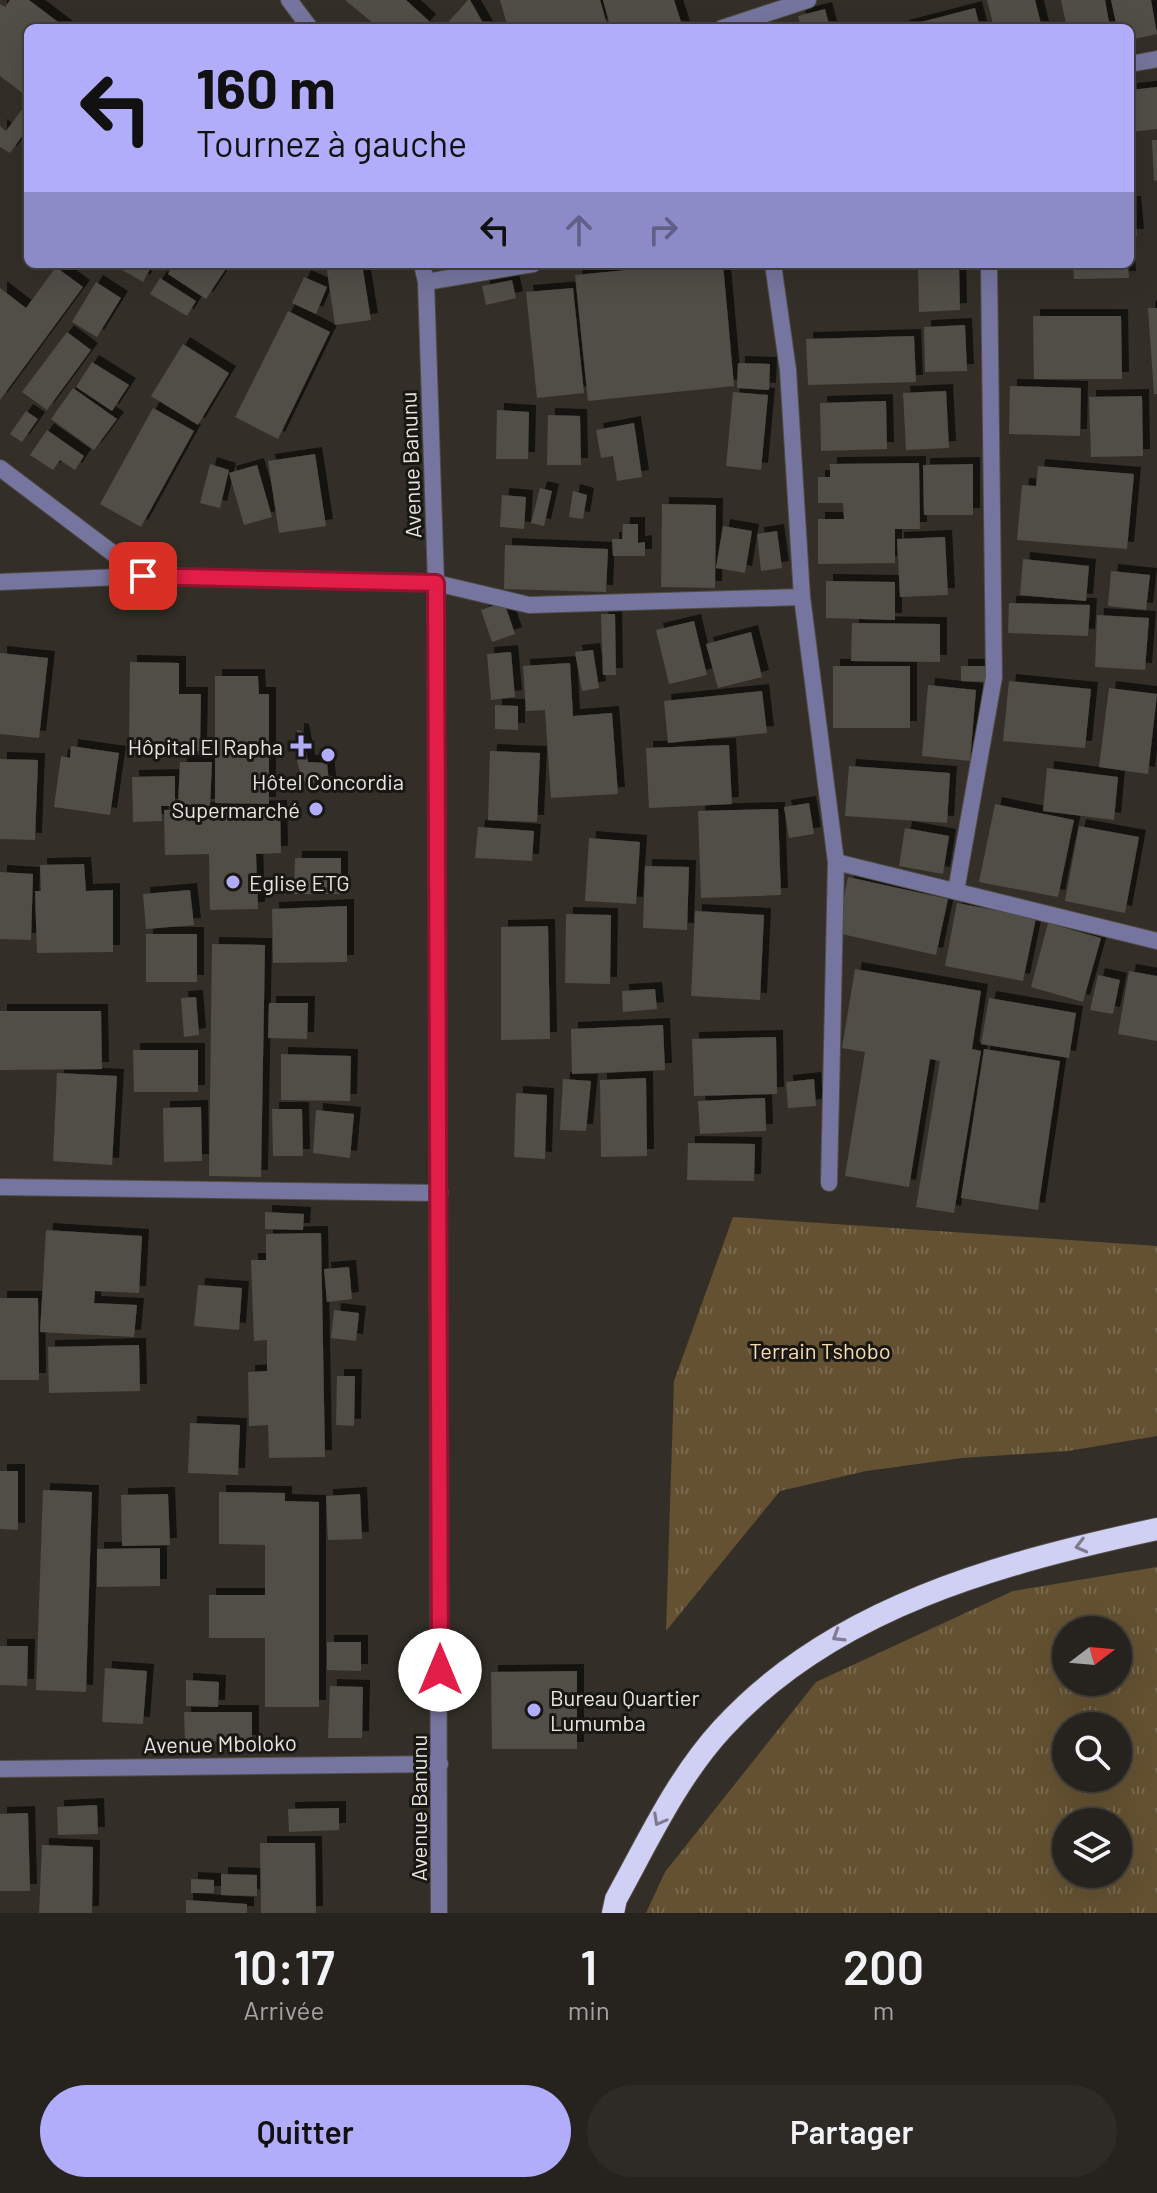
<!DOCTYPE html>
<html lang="fr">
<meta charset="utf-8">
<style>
:root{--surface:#26231e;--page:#2e2b27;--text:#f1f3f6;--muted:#a4a4a4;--line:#42403c;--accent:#b1adfa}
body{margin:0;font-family:Barlow,sans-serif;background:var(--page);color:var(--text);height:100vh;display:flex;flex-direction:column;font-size:30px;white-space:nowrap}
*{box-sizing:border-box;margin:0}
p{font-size:26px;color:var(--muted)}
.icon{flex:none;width:44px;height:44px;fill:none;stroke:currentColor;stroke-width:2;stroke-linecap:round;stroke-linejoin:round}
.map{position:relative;height:1913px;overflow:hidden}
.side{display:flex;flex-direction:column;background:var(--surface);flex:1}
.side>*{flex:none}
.guide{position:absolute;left:24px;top:24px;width:1110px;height:244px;border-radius:12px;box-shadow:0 8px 32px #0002,0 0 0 2px var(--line);background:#b1adfa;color:#111;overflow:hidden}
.needle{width:52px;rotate:74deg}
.tools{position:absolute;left:1052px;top:1616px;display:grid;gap:16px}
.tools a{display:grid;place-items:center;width:80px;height:80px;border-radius:50%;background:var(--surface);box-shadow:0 8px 32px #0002,0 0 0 2px var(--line);font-size:40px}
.pin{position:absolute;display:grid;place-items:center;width:68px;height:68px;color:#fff;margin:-34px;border-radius:16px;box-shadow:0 4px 12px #0006}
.me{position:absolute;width:88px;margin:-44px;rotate:0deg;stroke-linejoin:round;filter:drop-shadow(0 0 6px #0008)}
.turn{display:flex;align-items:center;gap:28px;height:168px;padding:0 40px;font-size:36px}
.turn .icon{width:104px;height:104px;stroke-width:2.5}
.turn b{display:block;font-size:56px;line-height:68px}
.lanes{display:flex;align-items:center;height:76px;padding:0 40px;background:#0003;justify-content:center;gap:40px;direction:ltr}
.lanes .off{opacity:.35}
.eta{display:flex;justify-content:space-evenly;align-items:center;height:136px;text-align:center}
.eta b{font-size:48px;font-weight:600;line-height:56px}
.primary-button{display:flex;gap:16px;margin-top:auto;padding:16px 40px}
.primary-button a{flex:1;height:92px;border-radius:48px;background:var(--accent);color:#111;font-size:32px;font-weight:600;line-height:92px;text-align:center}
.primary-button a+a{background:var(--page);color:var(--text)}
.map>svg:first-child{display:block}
.grass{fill:url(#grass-tufts);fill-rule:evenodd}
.building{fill:#514d46;filter:url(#shadow)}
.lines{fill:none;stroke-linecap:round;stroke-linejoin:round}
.minor-casing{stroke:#504c45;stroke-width:18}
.tertiary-casing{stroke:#504c45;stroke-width:18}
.trunk-casing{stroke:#504c45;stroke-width:24}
.minor{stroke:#76759f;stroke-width:16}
.tertiary{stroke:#76759f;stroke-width:16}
.trunk{stroke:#d0cff4;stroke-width:22}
.oneway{stroke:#7e7c8f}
.route-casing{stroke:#92132f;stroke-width:20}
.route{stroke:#e11d48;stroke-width:14}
.poi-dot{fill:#b1adfa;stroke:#191714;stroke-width:3}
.labels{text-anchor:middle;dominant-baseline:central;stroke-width:6;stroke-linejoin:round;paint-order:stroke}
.street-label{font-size:22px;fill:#e7e5e0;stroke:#191714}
.poi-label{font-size:22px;fill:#e7e5e0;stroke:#191714;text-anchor:end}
.park-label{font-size:22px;fill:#fadeb0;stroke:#191714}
</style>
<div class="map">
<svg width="1157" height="1913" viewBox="0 0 1157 1913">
<defs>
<pattern id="grass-tufts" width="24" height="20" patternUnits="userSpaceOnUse" patternTransform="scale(2)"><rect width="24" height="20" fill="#635131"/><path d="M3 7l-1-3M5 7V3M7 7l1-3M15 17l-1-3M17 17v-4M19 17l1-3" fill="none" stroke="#796a4f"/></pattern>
<filter id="shadow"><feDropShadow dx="7" dy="-7" stdDeviation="0" flood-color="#0009"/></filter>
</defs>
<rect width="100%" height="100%" fill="#332f28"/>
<g class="grass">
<polygon points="733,1217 1157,1246 1157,1436 1068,1451 962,1458 866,1471 780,1491 666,1631 674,1381"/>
<path d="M1157 1567V1913H646L665 1872 816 1682 1013 1591ZM1066 1630H1118V1682H1066ZM1066 1726H1118V1778H1066ZM1066 1822H1118V1874H1066Z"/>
</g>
<g class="building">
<polygon points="10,0 29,0 66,28 28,28 28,97 0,76 0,4 5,7"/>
<polygon points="345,0 406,0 429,21 423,28 379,28"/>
<polygon points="470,0 486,28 443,28 468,0"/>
<polygon points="500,0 600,0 607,24 594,28 508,28"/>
<polygon points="603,0 674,0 683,28 610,26"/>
<polygon points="987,0 1035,0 1042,28 994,28"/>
<polygon points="1061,0 1105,0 1110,28 1067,28"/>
<polygon points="1111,0 1151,0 1157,34 1130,40 1130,28 1117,28"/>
<polygon points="975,8 980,28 903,28 902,27"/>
<polygon points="825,9 830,28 801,28 798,16"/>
<polygon points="1157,87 1157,129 1130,132 1130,90"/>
<polygon points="23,108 28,112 28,128 10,153 0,147 0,126 6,131"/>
<polygon points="1152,140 1157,140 1157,180 1154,181"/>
<polygon points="1130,203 1134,203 1137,236 1130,236"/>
<polygon points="112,264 142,264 150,269 143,282"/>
<polygon points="174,264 222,264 227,267 206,299 168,274"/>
<polygon points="326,264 362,264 371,320 335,325"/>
<polygon points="690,264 723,264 734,386 588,401 575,275"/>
<polygon points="918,264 959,264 960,310 919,312"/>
<polygon points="1073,264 1128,264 1129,278 1074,279"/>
<polygon points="56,267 83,287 0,400 0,288 26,308"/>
<polygon points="304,277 327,287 316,314 292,303"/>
<polygon points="160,278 196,301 187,316 150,294"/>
<polygon points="512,280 516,298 486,305 482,286"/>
<polygon points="96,282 121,298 97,337 72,322"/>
<polygon points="573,288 584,393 537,398 526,292"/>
<polygon points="1148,308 1157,308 1157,394 1154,394"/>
<polygon points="288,311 330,332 278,439 235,417"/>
<polygon points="1033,316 1121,316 1122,379 1034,379"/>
<polygon points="965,325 967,371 925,372 924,327"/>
<polygon points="67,332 91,350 47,410 22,392"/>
<polygon points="914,336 916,382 808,385 806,339"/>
<polygon points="183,344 229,373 198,425 151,396"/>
<polygon points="92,362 129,385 112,411 76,387"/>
<polygon points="738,363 770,364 769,390 737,388"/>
<polygon points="1010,386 1081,388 1080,436 1009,434"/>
<polygon points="73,388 117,419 94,450 51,419"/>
<polygon points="946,391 949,448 906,450 903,393"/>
<polygon points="733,392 768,395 761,470 726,466"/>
<polygon points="1142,396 1143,456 1091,457 1089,397"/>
<polygon points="886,401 887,449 821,451 820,403"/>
<polygon points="153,408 194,431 141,527 100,504"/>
<polygon points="497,410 529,412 528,459 496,459"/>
<polygon points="26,411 38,419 22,442 10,434"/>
<polygon points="548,415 580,416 581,465 547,465"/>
<polygon points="634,423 642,477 617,481 613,456 601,458 596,430"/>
<polygon points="47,430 84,456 75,470 60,460 53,470 30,455"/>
<polygon points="315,454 326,526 279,533 268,461"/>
<polygon points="919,463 920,529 895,529 895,563 818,564 818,519 844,519 843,503 818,503 818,477 830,477 830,464"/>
<polygon points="210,464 229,470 220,508 200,503"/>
<polygon points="973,464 973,515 924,515 923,465"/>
<polygon points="257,465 272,517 244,525 229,473"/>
<polygon points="1038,466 1134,474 1127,549 1017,540 1022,485 1036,486"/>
<polygon points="540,488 552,491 544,526 531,523"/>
<polygon points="573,491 587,495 583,519 569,517"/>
<polygon points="502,495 526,497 524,529 500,527"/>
<polygon points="662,504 716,505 715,588 661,587"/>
<polygon points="623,524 638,524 638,543 645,542 645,556 613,556 612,539 622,539"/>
<polygon points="723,526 752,531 745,573 716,568"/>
<polygon points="777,531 782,568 761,571 757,534"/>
<polygon points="945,537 948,595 900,597 897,539"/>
<polygon points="505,545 608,549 606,592 504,589"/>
<polygon points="1023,559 1089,566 1086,601 1020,595"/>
<polygon points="1111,571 1150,575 1146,610 1108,606"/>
<polygon points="826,581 895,582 895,620 826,618"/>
<polygon points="504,602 515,634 492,642 481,610"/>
<polygon points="1009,603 1090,605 1088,636 1008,633"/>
<polygon points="601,614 615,614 616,675 603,675"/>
<polygon points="1097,615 1149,618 1145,670 1095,667"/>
<polygon points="694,621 707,675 669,684 656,630"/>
<polygon points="852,623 940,624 940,662 851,661"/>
<polygon points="751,632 762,677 718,688 706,644"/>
<polygon points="593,650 599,688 582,691 575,652"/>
<polygon points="511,652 515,697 491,700 487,654"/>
<polygon points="0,653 48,658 39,738 0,734"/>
<polygon points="130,662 179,663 179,694 201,694 200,751 129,750"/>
<polygon points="570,663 573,716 612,713 618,794 551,798 545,710 526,711 523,666"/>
<rect x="833" y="666" width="77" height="62"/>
<polygon points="961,666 988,666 988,682 961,681"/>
<polygon points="215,676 258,676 259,694 269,694 269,804 215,803"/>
<polygon points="1009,681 1091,689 1085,748 1003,741"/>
<polygon points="928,685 976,690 970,761 922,756"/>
<polygon points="1109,688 1157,694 1148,774 1099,767"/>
<polygon points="762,691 767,733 668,743 664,701"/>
<polygon points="495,705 518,706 518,730 495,729"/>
<polygon points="297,730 302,731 308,762 327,763 329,783 303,782 297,761"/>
<polygon points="729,745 732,804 649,808 646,748"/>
<polygon points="71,746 119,753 110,815 54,807 61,756 70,758"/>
<polygon points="490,751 540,753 537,822 488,820"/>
<polygon points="0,759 38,760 35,840 0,839"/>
<polygon points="180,762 212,762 210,806 178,805"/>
<polygon points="849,766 950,773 947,823 845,816"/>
<polygon points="1047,768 1118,777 1114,820 1043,811"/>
<polygon points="175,776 175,806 161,806 162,821 133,822 132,777"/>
<polygon points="809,803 814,834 789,838 784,807"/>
<polygon points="995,804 1074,820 1058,897 979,882"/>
<polygon points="280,807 281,853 256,854 258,909 210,910 209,854 165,855 164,810"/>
<polygon points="778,809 781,895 701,898 698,811"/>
<polygon points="1079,826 1139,837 1125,913 1065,901"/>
<polygon points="478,827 534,831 532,861 475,858"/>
<polygon points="905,828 949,836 943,874 899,866"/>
<polygon points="589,838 640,842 636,904 585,901"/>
<polygon points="295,858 341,858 341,894 294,894"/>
<polygon points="84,864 86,891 113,890 113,952 37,953 35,891 41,891 40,865"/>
<polygon points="645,866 689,867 687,930 643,928"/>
<polygon points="0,872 33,874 31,940 0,939"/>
<polygon points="848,877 948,899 936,955 837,933"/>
<polygon points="190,890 194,925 146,929 143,894"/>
<polygon points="957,903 1036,918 1023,981 945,966"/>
<polygon points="347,906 347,962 273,963 272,909"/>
<polygon points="695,911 764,915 760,1000 691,996"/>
<polygon points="566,914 611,915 610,984 565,983"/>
<polygon points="1048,923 1101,938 1083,1002 1031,987"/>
<polygon points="548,926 550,1039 501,1040 501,927"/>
<rect x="146" y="934" width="51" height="48"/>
<polygon points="212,944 265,945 261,1177 209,1176"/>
<polygon points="855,969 981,991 972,1049 981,1051 954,1213 916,1207 940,1061 930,1059 909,1187 845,1176 865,1052 842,1048"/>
<polygon points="1129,971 1157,976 1157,1041 1118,1034"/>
<polygon points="1098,975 1120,980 1113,1014 1090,1010"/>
<polygon points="655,989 657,1009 623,1012 622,991"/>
<polygon points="196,997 199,1035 184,1037 181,998"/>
<polygon points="989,998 1076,1013 1069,1058 981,1044"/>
<polygon points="269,1003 308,1003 307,1039 268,1038"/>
<polygon points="0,1011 101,1011 102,1069 0,1070"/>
<polygon points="663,1025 665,1070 572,1074 571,1029"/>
<polygon points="776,1037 777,1094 694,1096 692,1039"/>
<polygon points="984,1049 1060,1061 1038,1210 961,1198"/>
<polygon points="133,1050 198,1050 198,1092 134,1092"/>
<polygon points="281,1054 351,1056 350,1101 281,1100"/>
<polygon points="57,1073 117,1076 112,1165 53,1161"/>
<polygon points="646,1078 647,1156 601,1157 600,1080"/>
<polygon points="563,1079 591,1081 586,1131 560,1130"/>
<polygon points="814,1079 816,1106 788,1108 786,1082"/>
<polygon points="516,1093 547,1095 545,1159 514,1157"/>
<polygon points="765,1098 766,1131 700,1134 698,1101"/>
<polygon points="201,1107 202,1161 164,1162 163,1108"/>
<polygon points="272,1109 302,1109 303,1156 273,1156"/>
<polygon points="316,1110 354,1114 350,1158 313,1153"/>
<polygon points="688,1143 755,1144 754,1181 687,1180"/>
<polygon points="265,1212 304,1214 303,1230 265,1229"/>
<polygon points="46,1230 142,1236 139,1293 95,1291 94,1303 137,1305 134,1337 40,1332"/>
<polygon points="321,1233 325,1457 269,1458 268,1425 249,1426 248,1372 267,1371 267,1340 254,1341 251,1260 266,1260 266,1234"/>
<polygon points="349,1267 352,1299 327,1302 324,1269"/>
<polygon points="198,1285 242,1288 239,1330 194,1326"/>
<polygon points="0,1298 38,1298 39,1380 0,1380"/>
<polygon points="334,1310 359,1313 356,1341 331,1338"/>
<polygon points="139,1345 140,1391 49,1393 48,1347"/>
<polygon points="337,1376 355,1376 354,1426 336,1425"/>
<polygon points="190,1423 240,1425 238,1475 188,1473"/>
<polygon points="0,1471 18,1471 18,1530 0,1529"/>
<polygon points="43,1490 92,1492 86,1692 36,1690"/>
<polygon points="219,1492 285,1493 285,1501 319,1502 319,1707 265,1707 265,1638 209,1638 209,1595 265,1595 265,1545 219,1544"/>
<polygon points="168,1494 170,1545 122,1546 121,1495"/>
<polygon points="360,1494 362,1539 328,1540 326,1496"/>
<polygon points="160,1548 160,1586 97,1587 97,1549"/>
<polygon points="327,1642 361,1642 361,1671 327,1670"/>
<polygon points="0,1646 28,1646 27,1686 0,1685"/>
<polygon points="105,1668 147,1671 143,1724 102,1722"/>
<polygon points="577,1671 577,1749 492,1749 491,1672"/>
<polygon points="186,1680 219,1682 218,1707 186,1706"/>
<polygon points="330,1686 363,1687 362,1738 328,1738"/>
<polygon points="184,1712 252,1712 252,1742 185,1741"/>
<polygon points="97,1805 98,1834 58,1835 57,1807"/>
<polygon points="339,1808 339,1830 289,1832 288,1809"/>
<polygon points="28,1813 30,1891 0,1891 0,1814"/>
<polygon points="260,1843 315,1843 316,1913 261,1913"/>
<polygon points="42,1845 93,1847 92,1913 39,1913"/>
<polygon points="221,1874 257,1875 257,1896 221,1895"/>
<polygon points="191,1879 214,1880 214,1893 191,1893"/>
<polygon points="186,1900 247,1904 247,1913 186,1913"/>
</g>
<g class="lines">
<g class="minor-casing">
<g id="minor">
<polyline points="722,28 808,0"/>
<polyline points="1130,64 1157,59"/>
<polyline points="773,264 788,370 802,597 836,862 829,1183"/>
<polyline points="426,282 533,264"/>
<polyline points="0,468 143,576"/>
<polyline points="0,582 143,576 436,583 529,605 802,597"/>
<polyline points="836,862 1157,941"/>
<polyline points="956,891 994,677 989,264"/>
<polyline points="0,1187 440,1193"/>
<polyline points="0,1769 440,1764"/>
</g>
</g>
<g class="tertiary-casing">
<g id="tertiary">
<polyline points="289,0 310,28"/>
<polyline points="422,264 426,282 436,583 439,1913"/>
</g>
</g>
<g class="trunk-casing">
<path id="trunk" d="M613 1913 616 1899C648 1841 677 1778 722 1729 833 1607 1001 1563 1157 1529"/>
</g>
<use href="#minor" class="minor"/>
<use href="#tertiary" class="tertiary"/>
<use href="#trunk" class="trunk"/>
</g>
<defs><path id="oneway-chevron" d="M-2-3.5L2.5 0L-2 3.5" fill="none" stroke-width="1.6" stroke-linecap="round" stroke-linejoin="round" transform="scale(2)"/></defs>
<g class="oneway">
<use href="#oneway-chevron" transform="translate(1081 1546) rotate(166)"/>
<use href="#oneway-chevron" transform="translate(838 1636) rotate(149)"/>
<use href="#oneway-chevron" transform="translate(659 1820) rotate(119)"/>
</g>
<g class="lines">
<g class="route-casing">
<polyline id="route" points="143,576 436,583 440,1670"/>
</g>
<use href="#route" class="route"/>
</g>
<g class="poi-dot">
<path d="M297 734h8v8h8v8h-8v8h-8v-8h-8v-8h8z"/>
<circle cx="328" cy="755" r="8"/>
<circle cx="316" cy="809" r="8"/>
<circle cx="233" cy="882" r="8"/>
<circle cx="534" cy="1710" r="8"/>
</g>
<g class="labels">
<g class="street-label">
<text transform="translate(410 465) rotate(-92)">Avenue Banunu</text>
<text transform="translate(220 1743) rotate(-1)">Avenue Mboloko</text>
<text transform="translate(418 1808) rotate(-90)">Avenue Banunu</text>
</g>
<g class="poi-label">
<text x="283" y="746">Hôpital El Rapha</text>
<text x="328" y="781" text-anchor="middle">Hôtel Concordia</text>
<text x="300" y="809">Supermarché</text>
<text x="249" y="882" text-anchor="start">Eglise ETG</text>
<text x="550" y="1697" text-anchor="start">Bureau Quartier<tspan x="550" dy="25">Lumumba</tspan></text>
</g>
<g class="park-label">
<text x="820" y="1350">Terrain Tshobo</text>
</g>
</g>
</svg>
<div class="tools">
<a><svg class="needle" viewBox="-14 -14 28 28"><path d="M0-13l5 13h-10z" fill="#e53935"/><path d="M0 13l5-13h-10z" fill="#a4a4a4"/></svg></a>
<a><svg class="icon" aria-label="search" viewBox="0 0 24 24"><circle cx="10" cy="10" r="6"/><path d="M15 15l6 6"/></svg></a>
<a><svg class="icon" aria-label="layers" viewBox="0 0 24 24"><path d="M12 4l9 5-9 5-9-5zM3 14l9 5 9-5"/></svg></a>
</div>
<div class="pin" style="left:143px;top:576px;background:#d93025"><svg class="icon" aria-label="arrive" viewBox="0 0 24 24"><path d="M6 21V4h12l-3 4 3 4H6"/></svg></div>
<svg class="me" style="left:440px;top:1670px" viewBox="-20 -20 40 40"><circle r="19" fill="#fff"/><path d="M0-13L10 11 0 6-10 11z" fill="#e11d48"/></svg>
<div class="guide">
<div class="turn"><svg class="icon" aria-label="left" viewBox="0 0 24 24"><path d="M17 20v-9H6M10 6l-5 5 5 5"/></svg><div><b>160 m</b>Tournez à gauche</div></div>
<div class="lanes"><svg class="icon" aria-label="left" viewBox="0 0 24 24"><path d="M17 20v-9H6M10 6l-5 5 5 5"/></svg><svg class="icon off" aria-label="ahead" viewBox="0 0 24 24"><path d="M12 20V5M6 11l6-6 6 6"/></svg><svg class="icon off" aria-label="right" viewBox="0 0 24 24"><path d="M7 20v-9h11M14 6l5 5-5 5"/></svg></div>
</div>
</div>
<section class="side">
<div class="eta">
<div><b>10:17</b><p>Arrivée</p></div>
<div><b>1</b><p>min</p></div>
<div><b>200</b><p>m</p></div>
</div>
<div class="primary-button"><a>Quitter</a><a>Partager</a></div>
</section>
